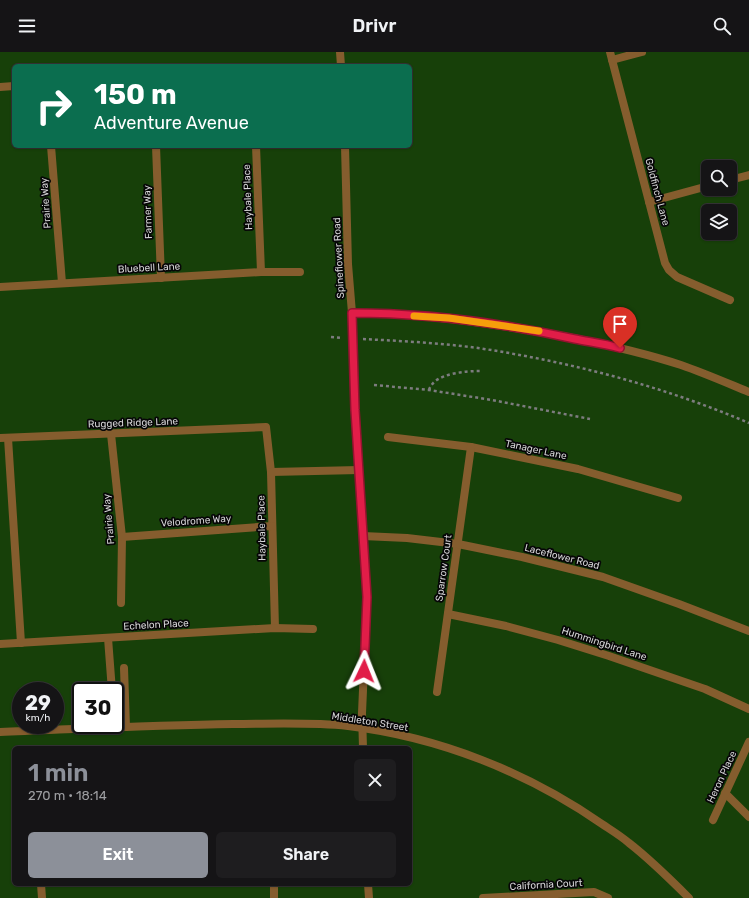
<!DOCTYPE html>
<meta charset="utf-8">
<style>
:root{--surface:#151416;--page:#1e1d1f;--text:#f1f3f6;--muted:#9d9ea1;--line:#343335;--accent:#8c9099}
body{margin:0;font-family:Rubik,sans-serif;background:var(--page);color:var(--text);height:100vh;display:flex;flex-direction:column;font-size:15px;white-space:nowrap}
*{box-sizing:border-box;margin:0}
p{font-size:13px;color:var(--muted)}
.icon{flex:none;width:22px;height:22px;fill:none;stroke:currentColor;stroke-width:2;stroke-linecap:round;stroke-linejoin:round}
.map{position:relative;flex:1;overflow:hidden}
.sheet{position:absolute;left:12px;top:694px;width:400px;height:140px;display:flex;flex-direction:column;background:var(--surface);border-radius:6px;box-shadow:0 1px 3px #0004,0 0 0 1px var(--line)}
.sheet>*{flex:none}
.banner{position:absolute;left:12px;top:12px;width:400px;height:84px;border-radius:6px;box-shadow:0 1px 3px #0004,0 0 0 1px var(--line);background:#0b6e4f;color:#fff;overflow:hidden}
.tools{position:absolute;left:701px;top:108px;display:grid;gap:8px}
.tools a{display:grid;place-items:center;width:36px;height:36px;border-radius:6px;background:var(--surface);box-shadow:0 1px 3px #0004,0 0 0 1px var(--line);font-size:20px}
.speed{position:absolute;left:12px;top:630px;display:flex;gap:8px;font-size:20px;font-weight:700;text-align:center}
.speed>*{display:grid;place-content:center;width:52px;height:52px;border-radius:50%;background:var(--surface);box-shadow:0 1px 3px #0004,0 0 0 1px var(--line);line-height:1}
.speed small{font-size:10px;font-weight:400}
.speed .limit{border:2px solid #111;border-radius:6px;background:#fff;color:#111}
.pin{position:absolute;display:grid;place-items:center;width:34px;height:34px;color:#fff;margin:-41px -17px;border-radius:50% 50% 50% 0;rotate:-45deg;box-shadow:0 0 4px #0007}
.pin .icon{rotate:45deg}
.me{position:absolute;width:44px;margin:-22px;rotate:2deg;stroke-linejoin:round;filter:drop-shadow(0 0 3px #0008)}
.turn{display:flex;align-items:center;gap:14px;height:84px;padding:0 16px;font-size:18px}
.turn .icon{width:52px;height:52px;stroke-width:2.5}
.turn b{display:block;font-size:28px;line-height:34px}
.round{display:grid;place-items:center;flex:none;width:42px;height:42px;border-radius:6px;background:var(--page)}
.summary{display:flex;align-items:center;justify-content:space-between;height:68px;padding:0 16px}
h1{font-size:24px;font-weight:600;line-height:30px;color:var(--accent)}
.primary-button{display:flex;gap:8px;margin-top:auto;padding:8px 16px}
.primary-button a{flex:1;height:46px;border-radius:6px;background:var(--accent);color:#fff;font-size:16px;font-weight:600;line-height:46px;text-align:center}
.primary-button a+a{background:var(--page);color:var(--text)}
header{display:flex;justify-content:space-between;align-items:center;height:52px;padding:0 16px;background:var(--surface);font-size:18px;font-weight:600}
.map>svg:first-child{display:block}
.green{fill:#174009;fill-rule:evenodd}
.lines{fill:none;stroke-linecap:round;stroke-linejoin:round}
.path{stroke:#7d7c7f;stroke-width:2.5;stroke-dasharray:3 3;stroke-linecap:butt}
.service{stroke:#855d2e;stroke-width:8}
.minor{stroke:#855d2e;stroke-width:8}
.tertiary{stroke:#855d2e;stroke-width:8}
.route-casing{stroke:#92132f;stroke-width:10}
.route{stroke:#e11d48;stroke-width:7}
.slow{stroke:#f59e0b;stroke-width:7}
.labels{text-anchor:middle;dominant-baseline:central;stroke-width:3.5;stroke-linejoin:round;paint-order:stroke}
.street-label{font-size:10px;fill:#d6d5d7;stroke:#060607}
</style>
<header><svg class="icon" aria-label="menu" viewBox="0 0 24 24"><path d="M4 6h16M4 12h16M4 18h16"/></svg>Drivr<svg class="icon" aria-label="search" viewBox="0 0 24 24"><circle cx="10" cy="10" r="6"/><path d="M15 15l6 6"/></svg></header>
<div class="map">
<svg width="749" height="846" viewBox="0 0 749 846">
<rect width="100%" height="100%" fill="#1c1b1e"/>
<path class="green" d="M0 0H749V846H0ZM14 14H410V94H14ZM708 115H730V137H708ZM708 159H730V181H708ZM21 639H55V673H21ZM81 639H115V673H81ZM14 696H410V832H14Z"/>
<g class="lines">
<g class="path">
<polyline points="331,285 342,286"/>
<path d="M363 287C401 289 440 291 478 296 571 310 662 334 749 371"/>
<polyline points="374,333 429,338 492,348 590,367"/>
<path d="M429 338C434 321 466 319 481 319"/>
</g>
<g class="service">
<polyline points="610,0 665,211 669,218 677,225 730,248"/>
<polyline points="612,8 642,0"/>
<polyline points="730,128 749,123"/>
<polyline points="649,150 708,134"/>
<polyline points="388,385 471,395 578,417 678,446"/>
<polyline points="448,562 506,574 558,588 609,604 705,637 749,657"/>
<polyline points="124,616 126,675"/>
<polyline points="437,640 471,395"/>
<polyline points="725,741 749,765"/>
<polyline points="713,768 749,690"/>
<polyline points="41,832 42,846"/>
<polyline points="274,832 274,846"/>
<polyline points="483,846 594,840 608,846"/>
</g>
<g class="minor">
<polyline points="340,0 341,14"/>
<polyline points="0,35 14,34"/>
<polyline points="51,94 62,231"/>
<polyline points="156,94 161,226"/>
<polyline points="256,94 261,220"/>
<polyline points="345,94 348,212 352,261 355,358 367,545 362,661 363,696"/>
<polyline points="0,235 261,220 300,220"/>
<path d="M352 261C428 261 503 273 578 287 613 294 647 302 681 313 704 321 727 331 749 340"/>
<polyline points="111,382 122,485 121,551"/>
<polyline points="0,386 266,375 271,420 275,576"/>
<polyline points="8,386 21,591"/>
<polyline points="271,420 359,418"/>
<polyline points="363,484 407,486 458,492 522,505 603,525 679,552 749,579"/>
<polyline points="122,485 272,474"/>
<polyline points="108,586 112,639"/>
<polyline points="0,592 275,576 313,577"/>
<polyline points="368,832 369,846"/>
</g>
<path class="tertiary" d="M0 680C78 677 156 673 233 672 272 672 310 670 348 674 439 685 527 720 602 772 611 778 621 784 629 791 651 808 670 827 689 846"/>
</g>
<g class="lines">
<g class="route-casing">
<path id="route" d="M364 619 367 545 355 358 352 261C427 261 502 271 575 287 590 290 605 292 620 296"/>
</g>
<use href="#route" class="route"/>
<polyline class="slow" points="414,264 449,266 539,279"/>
</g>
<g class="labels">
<g class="street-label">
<text transform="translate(657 140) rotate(75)">Goldfinch Lane</text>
<text transform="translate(248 145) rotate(-92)">Haybale Place</text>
<text transform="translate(46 151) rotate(-94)">Prairie Way</text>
<text transform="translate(148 160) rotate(-92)">Farmer Way</text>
<text transform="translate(339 206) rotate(-93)">Spineflower Road</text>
<text transform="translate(149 216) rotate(-3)">Bluebell Lane</text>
<text transform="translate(133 371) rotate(-2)">Rugged Ridge Lane</text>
<text transform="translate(536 398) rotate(12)">Tanager Lane</text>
<text transform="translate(109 467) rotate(-95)">Prairie Way</text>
<text transform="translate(196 469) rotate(-4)">Velodrome Way</text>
<text transform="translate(262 476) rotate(-91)">Haybale Place</text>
<text transform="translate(562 505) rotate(14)">Laceflower Road</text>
<text transform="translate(444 516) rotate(-82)">Sparrow Court</text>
<text transform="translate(156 573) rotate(-3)">Echelon Place</text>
<text transform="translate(604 592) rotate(18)">Hummingbird Lane</text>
<text transform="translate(370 670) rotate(9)">Middleton Street</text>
<text transform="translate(722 725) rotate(-65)">Heron Place</text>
<text transform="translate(546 833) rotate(-3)">California Court</text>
</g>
</g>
</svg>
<div class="tools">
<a><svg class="icon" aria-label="search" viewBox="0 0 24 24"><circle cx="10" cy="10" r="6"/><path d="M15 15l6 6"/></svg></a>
<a><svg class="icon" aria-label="layers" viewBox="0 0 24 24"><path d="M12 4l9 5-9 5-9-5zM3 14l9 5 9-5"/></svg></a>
</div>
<div class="speed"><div>29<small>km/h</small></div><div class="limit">30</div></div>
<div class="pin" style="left:620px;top:296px;background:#d93025"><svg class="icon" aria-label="arrive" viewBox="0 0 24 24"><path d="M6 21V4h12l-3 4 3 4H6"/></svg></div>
<svg class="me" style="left:364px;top:619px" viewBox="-20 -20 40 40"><path d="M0-17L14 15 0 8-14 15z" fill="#e11d48" stroke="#fff" stroke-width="4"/></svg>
<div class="banner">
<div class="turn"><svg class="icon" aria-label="right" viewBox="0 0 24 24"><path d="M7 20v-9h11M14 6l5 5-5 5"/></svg><div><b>150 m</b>Adventure Avenue</div></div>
</div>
<section class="sheet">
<div class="summary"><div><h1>1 min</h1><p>270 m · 18:14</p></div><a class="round"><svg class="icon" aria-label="close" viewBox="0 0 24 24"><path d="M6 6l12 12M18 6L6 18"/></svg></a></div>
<div class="primary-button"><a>Exit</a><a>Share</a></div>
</section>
</div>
